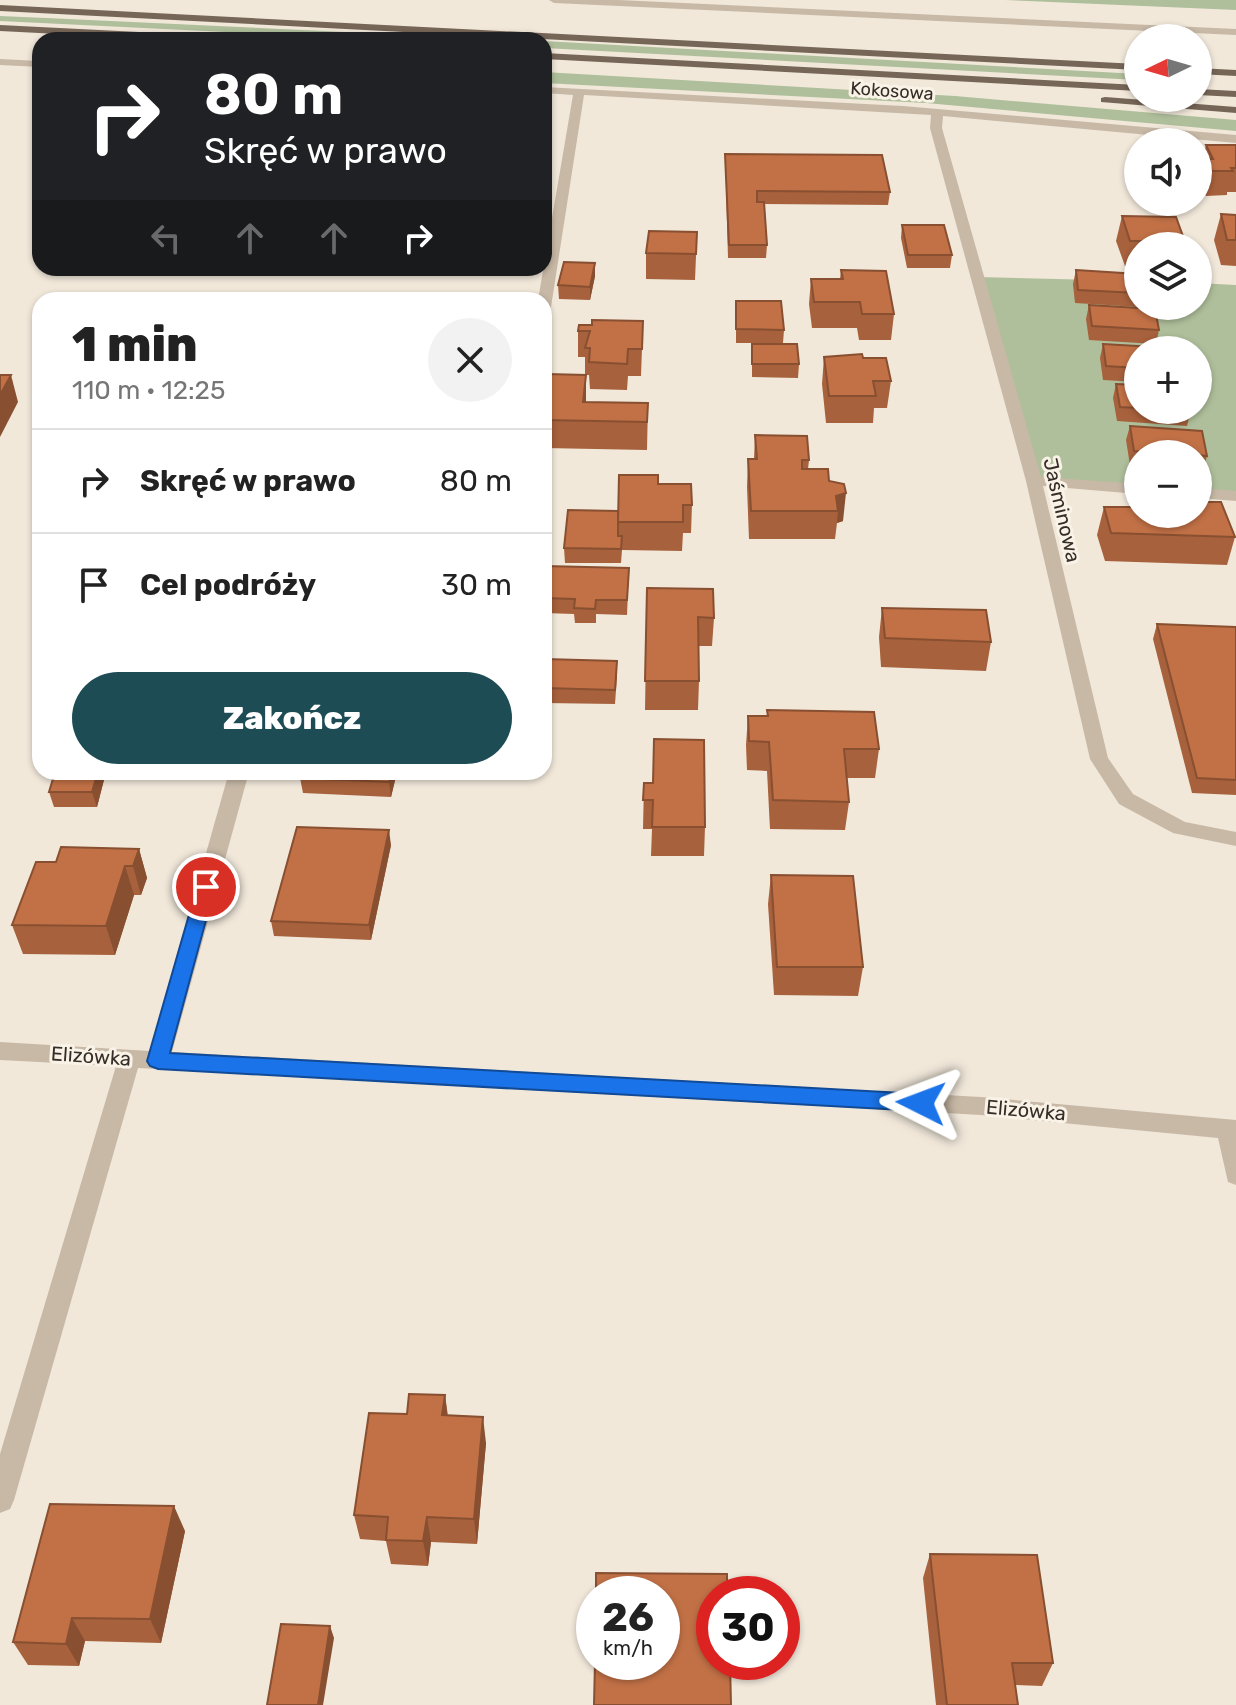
<!DOCTYPE html>
<html lang="pl">
<meta charset="utf-8">
<style>
:root{--surface:#fff;--page:#f2f2f2;--text:#222;--muted:#767676;--line:#e0e0e0;--accent:#1e4c55}
body{margin:0;font-family:Rubik,sans-serif;background:var(--page);color:var(--text);height:100vh;display:flex;flex-direction:column;font-size:30px;white-space:nowrap}
*{box-sizing:border-box;margin:0}
p{font-size:26px;color:var(--muted)}
.icon{flex:none;width:44px;height:44px;fill:none;stroke:currentColor;stroke-width:2;stroke-linecap:round;stroke-linejoin:round}
.map{position:relative;flex:1;overflow:hidden}
.drawer{position:absolute;left:32px;top:292px;width:520px;height:488px;display:flex;flex-direction:column;background:var(--surface);border-radius:24px;box-shadow:0 2px 6px #0004}
.drawer>*{flex:none}
.guide{position:absolute;left:32px;top:32px;width:520px;height:244px;border-radius:24px;box-shadow:0 2px 6px #0004;background:#202124;color:#fff;overflow:hidden}
.needle{width:52px;rotate:265deg}
.fabs{position:absolute;left:1124px;top:24px;display:grid;gap:16px}
.fabs a{display:grid;place-items:center;width:88px;height:88px;border-radius:50%;background:var(--surface);box-shadow:0 2px 6px #0004;font-size:40px}
.speed{position:absolute;left:576px;top:1576px;display:flex;gap:16px;font-size:40px;font-weight:700;text-align:center}
.speed>*{display:grid;place-content:center;width:104px;height:104px;border-radius:50%;background:var(--surface);box-shadow:0 2px 6px #0004;line-height:1}
.speed small{font-size:20px;font-weight:400}
.speed .limit{border:12px solid #d22;background:#fff;color:#111}
.pin{position:absolute;display:grid;place-items:center;width:68px;height:68px;color:#fff;margin:-34px;border:4px solid #fff;border-radius:50%;box-shadow:0 2px 8px #0007}
.me{position:absolute;width:88px;margin:-44px;rotate:273deg;stroke-linejoin:round;filter:drop-shadow(0 0 6px #0008)}
.turn{display:flex;align-items:center;gap:28px;height:168px;padding:0 40px;font-size:36px}
.turn .icon{width:104px;height:104px;stroke-width:2.5}
.turn b{display:block;font-size:56px;line-height:68px}
.lanes{display:flex;align-items:center;height:76px;padding:0 40px;background:#0003;justify-content:center;gap:40px;direction:ltr}
.lanes .off{opacity:.35}
.round{display:grid;place-items:center;flex:none;width:84px;height:84px;border-radius:42px;background:var(--page)}
.summary{display:flex;align-items:center;justify-content:space-between;height:136px;padding:0 40px}
h1{font-size:48px;font-weight:800;line-height:60px}
.primary-button{display:flex;gap:16px;margin-top:auto;padding:16px 40px}
.primary-button a{flex:1;height:92px;border-radius:48px;background:var(--accent);color:#fff;font-size:32px;font-weight:800;line-height:92px;text-align:center}
ul{padding:0;list-style:none}
li{display:flex;align-items:center;gap:24px;height:104px;padding:0 40px;border-top:2px solid var(--line)}
li div{flex:1}
li b{display:block;font-size:30px}
li em{font-style:normal}
.map>svg:first-child{display:block}
.green{fill:#afbf9b;fill-rule:evenodd}
.lines{fill:none;stroke-linecap:round;stroke-linejoin:round}
.minor{fill:#c8b9a6;fill-rule:evenodd}
.major{fill:#766658;fill-rule:evenodd}
.wall{fill:#a7613c}
.shaded-wall{fill:#884f31}
.building{fill:#c27146;stroke:#884f31;stroke-width:2}
.route{fill:#1a73e8;stroke:#114b97;stroke-width:2}
.labels{text-anchor:middle;dominant-baseline:central;stroke-width:6;stroke-linejoin:round;paint-order:stroke}
.far-street-label{font-size:18px;fill:#352d27;stroke:#f9f2e6}
.street-label{font-size:20px;fill:#352d27;stroke:#f9f2e6}
</style>
<div class="map">
<svg width="1236" height="1705" viewBox="0 0 1236 1705">
<rect width="100%" height="100%" fill="#f1e8da"/>
<g class="green">
<polygon points="1005,0 1236,0 1236,10"/>
<polygon points="0,16 46,18 515,40 388,40 0,21"/>
<polygon points="544,41 1138,74 1138,80 544,48"/>
<polygon points="544,72 955,96 1236,120 1236,131 926,103 544,83"/>
<path d="M977 277 1138 281V306H1198V283L1236 285V496L1198 493V454H1138V489L1034 481ZM1138 350H1198V410H1138Z"/>
</g>
<g class="lines">
<g class="minor">
<polygon points="549,0 619,0 1236,29 1236,35 554,3"/>
<polygon points="0,59 40,61 40,67 0,65"/>
<polygon points="544,87 903,106 1236,135 1236,143 943,116 942,128 1041,477 1138,484 1138,494 1043,486 1108,758 1133,794 1185,822 1236,832 1236,846 1173,833 1119,804 1090,759 1026,481 930,128 931,115 584,95 551,307 544,311 544,300 538,300 573,95 544,93"/>
<polygon points="1198,488 1236,491 1236,501 1198,498"/>
<polygon points="229,772 249,772 172,1052 981,1097 1236,1120 1236,1185 1228,1182 1218,1138 981,1115 138,1068 14,1500 10,1509 0,1513 0,1454 116,1066 0,1060 0,1042 150,1051"/>
</g>
<g class="major">
<polygon points="0,5 1138,64 1138,70 0,11"/>
<polygon points="0,25 238,37 243,40 175,40 0,31"/>
<polygon points="544,53 1138,85 1138,91 544,59"/>
<polygon points="1198,68 1236,70 1236,76 1198,74"/>
<polygon points="1198,89 1236,91 1236,97 1198,95"/>
<polygon points="1105,97 1236,107 1236,113 1101,102 1101,98"/>
</g>
</g>
<g class="wall">
<polygon points="1206,145 1236,145 1236,192 1227,192 1227,195 1206,196 1199,183 1202,173 1200,169"/>
<polygon points="725,154 890,192 888,205 764,204 767,245 766,258 728,258"/>
<polygon points="1221,214 1236,215 1236,266 1221,265 1214,240"/>
<polygon points="1122,216 1184,239 1182,246 1138,246 1138,267 1125,266 1116,241"/>
<polygon points="902,225 952,255 950,268 907,268 901,238"/>
<polygon points="697,232 695,280 646,279 646,253"/>
<polygon points="405,268 475,268 474,272 405,270"/>
<polygon points="841,270 894,314 891,340 859,340 857,328 812,328 809,304 811,279 840,279"/>
<polygon points="1076,270 1138,274 1138,306 1140,307 1075,303 1073,284"/>
<polygon points="595,276 590,300 559,299 558,285"/>
<polygon points="736,301 784,330 783,343 736,343"/>
<polygon points="1089,305 1159,330 1156,344 1089,340 1086,319"/>
<polygon points="643,321 641,376 628,376 627,390 590,389 589,375 585,375 585,357 578,357 578,331 592,325"/>
<polygon points="752,344 799,364 798,378 752,377"/>
<polygon points="1103,344 1138,350 1138,382 1103,380 1100,358"/>
<polygon points="824,357 863,358 891,381 887,408 874,408 873,423 826,423 822,384"/>
<polygon points="1116,384 1138,385 1138,410 1191,410 1187,426 1117,421 1113,398"/>
<polygon points="544,401 648,403 647,450 544,448"/>
<polygon points="1130,426 1207,456 1203,470 1198,470 1198,454 1138,454 1138,465 1130,465 1126,440"/>
<polygon points="755,435 809,460 808,469 829,481 843,521 837,523 835,539 749,539 747,487 748,459 754,459"/>
<polygon points="658,484 692,505 691,533 683,533 682,551 622,550 621,563 565,563 564,548"/>
<polygon points="1104,507 1235,537 1227,565 1105,561 1097,535"/>
<polygon points="544,566 629,568 627,615 596,614 596,623 575,623 574,614 544,613"/>
<polygon points="647,588 714,618 712,646 698,646 699,681 698,710 645,710"/>
<polygon points="882,608 991,642 986,671 881,667 879,637"/>
<polygon points="1157,624 1236,627 1236,795 1192,793 1153,639"/>
<polygon points="544,659 617,676 615,704 544,703"/>
<polygon points="767,710 879,749 875,778 846,778 849,802 845,830 770,829 767,771 747,770 746,745 748,716 767,716"/>
<polygon points="106,772 97,807 54,807 49,792"/>
<polygon points="302,772 397,772 391,797 303,793 300,778"/>
<polygon points="644,783 705,827 704,856 651,856 652,829 643,829"/>
<polygon points="391,845 371,940 274,936 271,921"/>
<polygon points="139,849 147,878 141,895 134,895 115,955 23,954 12,925"/>
<polygon points="771,875 863,967 858,996 774,995 768,904"/>
<polygon points="445,1395 448,1416 486,1443 477,1544 431,1542 428,1566 391,1564 386,1541 360,1539 354,1515 407,1414"/>
<polygon points="185,1531 161,1643 85,1641 79,1666 28,1665 13,1642"/>
<polygon points="930,1554 1053,1663 1042,1686 1015,1685 1018,1705 936,1705 923,1578"/>
</g>
<g class="shaded-wall">
<polygon points="595,263 595,276 590,300 590,287"/>
<polygon points="11,375 18,402 0,437 0,395"/>
<polygon points="586,375 586,402 583,402"/>
<polygon points="846,493 843,521 837,523 838,511 836,496"/>
<polygon points="98,772 106,772 97,807 92,792"/>
<polygon points="392,772 397,772 391,797 389,782"/>
<polygon points="389,830 391,845 371,940 369,925"/>
<polygon points="139,849 147,878 141,895 133,866"/>
<polygon points="125,866 134,895 115,955 106,926"/>
<polygon points="445,1395 448,1421 442,1415"/>
<polygon points="483,1417 486,1443 477,1544 474,1519"/>
<polygon points="174,1506 185,1531 161,1643 150,1619"/>
<polygon points="427,1517 431,1542 428,1566 423,1541"/>
<polygon points="72,1618 85,1641 79,1666 66,1644"/>
<polygon points="330,1626 334,1638 323,1705 318,1705"/>
</g>
<g class="building">
<polygon points="1206,145 1236,145 1236,168 1231,168 1233,171 1212,171 1205,159 1213,159"/>
<polygon points="725,154 882,155 890,192 757,191 757,202 764,202 767,245 729,245"/>
<polygon points="1221,214 1236,215 1236,240 1227,240"/>
<polygon points="1122,216 1176,217 1184,239 1160,238 1162,241 1130,241"/>
<polygon points="902,225 944,225 952,255 908,255"/>
<polygon points="649,231 697,232 696,254 646,253"/>
<polygon points="564,262 595,263 590,287 558,285"/>
<polygon points="841,270 886,271 894,314 862,314 860,302 814,302 811,279 843,279"/>
<polygon points="1076,270 1138,274 1138,293 1078,290"/>
<polygon points="736,301 781,301 784,330 736,329"/>
<polygon points="1089,305 1155,309 1159,330 1092,326"/>
<polygon points="592,320 643,321 642,349 628,349 627,364 589,362 590,348 585,348 590,331 578,331 579,325 592,325"/>
<polygon points="752,344 797,344 799,364 752,364"/>
<polygon points="1103,344 1171,348 1171,350 1138,350 1138,368 1106,366"/>
<polygon points="862,354 863,358 886,358 891,381 873,381 876,396 829,396 824,357"/>
<polygon points="547,374 586,375 583,402 648,403 647,422 544,420 544,401"/>
<polygon points="0,375 11,375 0,395"/>
<polygon points="1116,384 1138,385 1138,408 1120,407"/>
<polygon points="1162,410 1191,410 1191,412"/>
<polygon points="1130,426 1202,431 1207,456 1198,455 1198,454 1134,451"/>
<polygon points="755,435 807,436 809,460 802,460 802,469 828,469 829,481 844,484 846,493 836,496 838,511 751,511 748,459 757,459"/>
<polygon points="619,475 658,475 658,484 691,484 692,505 683,505 683,522 618,522"/>
<polygon points="1198,502 1221,502 1235,537 1111,533 1104,507 1138,507 1138,514 1198,514"/>
<polygon points="568,510 618,511 618,536 622,536 621,549 564,548"/>
<polygon points="544,566 629,568 627,600 596,600 595,609 574,608 575,599 544,598"/>
<polygon points="647,588 713,589 714,618 698,617 699,681 645,681"/>
<polygon points="882,608 986,610 991,642 885,638"/>
<polygon points="1157,624 1236,627 1236,780 1197,778"/>
<polygon points="544,659 617,661 615,690 544,688"/>
<polygon points="767,710 874,712 879,749 844,749 849,802 773,800 769,742 749,741 748,716 768,716"/>
<polygon points="654,739 704,740 705,827 652,827 653,800 643,800 644,783 653,783"/>
<polygon points="55,772 98,772 92,792 49,792"/>
<polygon points="302,772 392,772 389,782 300,778"/>
<polygon points="297,827 389,830 369,925 271,921"/>
<polygon points="61,847 139,849 133,866 125,866 106,926 12,925 36,862 56,862"/>
<polygon points="771,875 853,876 863,967 777,967"/>
<polygon points="409,1394 445,1395 442,1415 483,1417 474,1519 427,1517 423,1541 386,1540 388,1517 354,1515 369,1413 407,1414"/>
<polygon points="50,1504 174,1506 150,1619 72,1618 66,1644 13,1642"/>
<polygon points="930,1554 1037,1555 1053,1663 1012,1663 1018,1705 947,1705"/>
<polygon points="596,1573 727,1574 727,1594 714,1594 714,1662 730,1662 731,1705 594,1705 595,1662 662,1662 662,1594 596,1594"/>
<polygon points="281,1624 330,1626 318,1705 267,1705"/>
</g>
<polygon class="route" points="206,881 215,887 170,1053 921,1094 929,1097 932,1103 929,1109 921,1111 158,1069 150,1066 147,1061 197,887"/>
<g class="labels">
<g class="far-street-label">
<text transform="translate(892 91) rotate(4)">Kokosowa</text>
</g>
<g class="street-label">
<text transform="translate(1062 510) rotate(77)">Jaśminowa</text>
<text transform="translate(91 1056) rotate(4)">Elizówka</text>
<text transform="translate(1026 1110) rotate(5)">Elizówka</text>
</g>
</g>
</svg>
<div class="fabs">
<a><svg class="needle" viewBox="-14 -14 28 28"><path d="M0-13l5 13h-10z" fill="#e53935"/><path d="M0 13l5-13h-10z" fill="#767676"/></svg></a>
<a><svg class="icon" aria-label="sound" viewBox="0 0 24 24"><path d="M4 9h4l5-4v14l-5-4H4zM17 9q2 3 0 6"/></svg></a>
<a><svg class="icon" aria-label="layers" viewBox="0 0 24 24"><path d="M12 4l9 5-9 5-9-5zM3 14l9 5 9-5"/></svg></a>
<a>+</a>
<a>−</a>
</div>
<div class="speed"><div>26<small>km/h</small></div><div class="limit">30</div></div>
<div class="pin" style="left:206px;top:887px;background:#d93025"><svg class="icon" aria-label="arrive" viewBox="0 0 24 24"><path d="M6 21V4h12l-3 4 3 4H6"/></svg></div>
<svg class="me" style="left:921px;top:1103px" viewBox="-20 -20 40 40"><path d="M0-17L14 15 0 8-14 15z" fill="#1a73e8" stroke="#fff" stroke-width="4"/></svg>
<div class="guide">
<div class="turn"><svg class="icon" aria-label="right" viewBox="0 0 24 24"><path d="M7 20v-9h11M14 6l5 5-5 5"/></svg><div><b>80 m</b>Skręć w prawo</div></div>
<div class="lanes"><svg class="icon off" aria-label="left" viewBox="0 0 24 24"><path d="M17 20v-9H6M10 6l-5 5 5 5"/></svg><svg class="icon off" aria-label="ahead" viewBox="0 0 24 24"><path d="M12 20V5M6 11l6-6 6 6"/></svg><svg class="icon off" aria-label="ahead" viewBox="0 0 24 24"><path d="M12 20V5M6 11l6-6 6 6"/></svg><svg class="icon" aria-label="right" viewBox="0 0 24 24"><path d="M7 20v-9h11M14 6l5 5-5 5"/></svg></div>
</div>
<section class="drawer">
<div class="summary"><div><h1>1 min</h1><p>110 m · 12:25</p></div><a class="round"><svg class="icon" aria-label="close" viewBox="0 0 24 24"><path d="M6 6l12 12M18 6L6 18"/></svg></a></div>
<ul>
<li><svg class="icon" aria-label="right" viewBox="0 0 24 24"><path d="M7 20v-9h11M14 6l5 5-5 5"/></svg><div><b>Skręć w prawo</b></div><em>80 m</em></li>
<li><svg class="icon" aria-label="arrive" viewBox="0 0 24 24"><path d="M6 21V4h12l-3 4 3 4H6"/></svg><div><b>Cel podróży</b></div><em>30 m</em></li>
</ul>
<div class="primary-button"><a>Zakończ</a></div>
</section>
</div>
